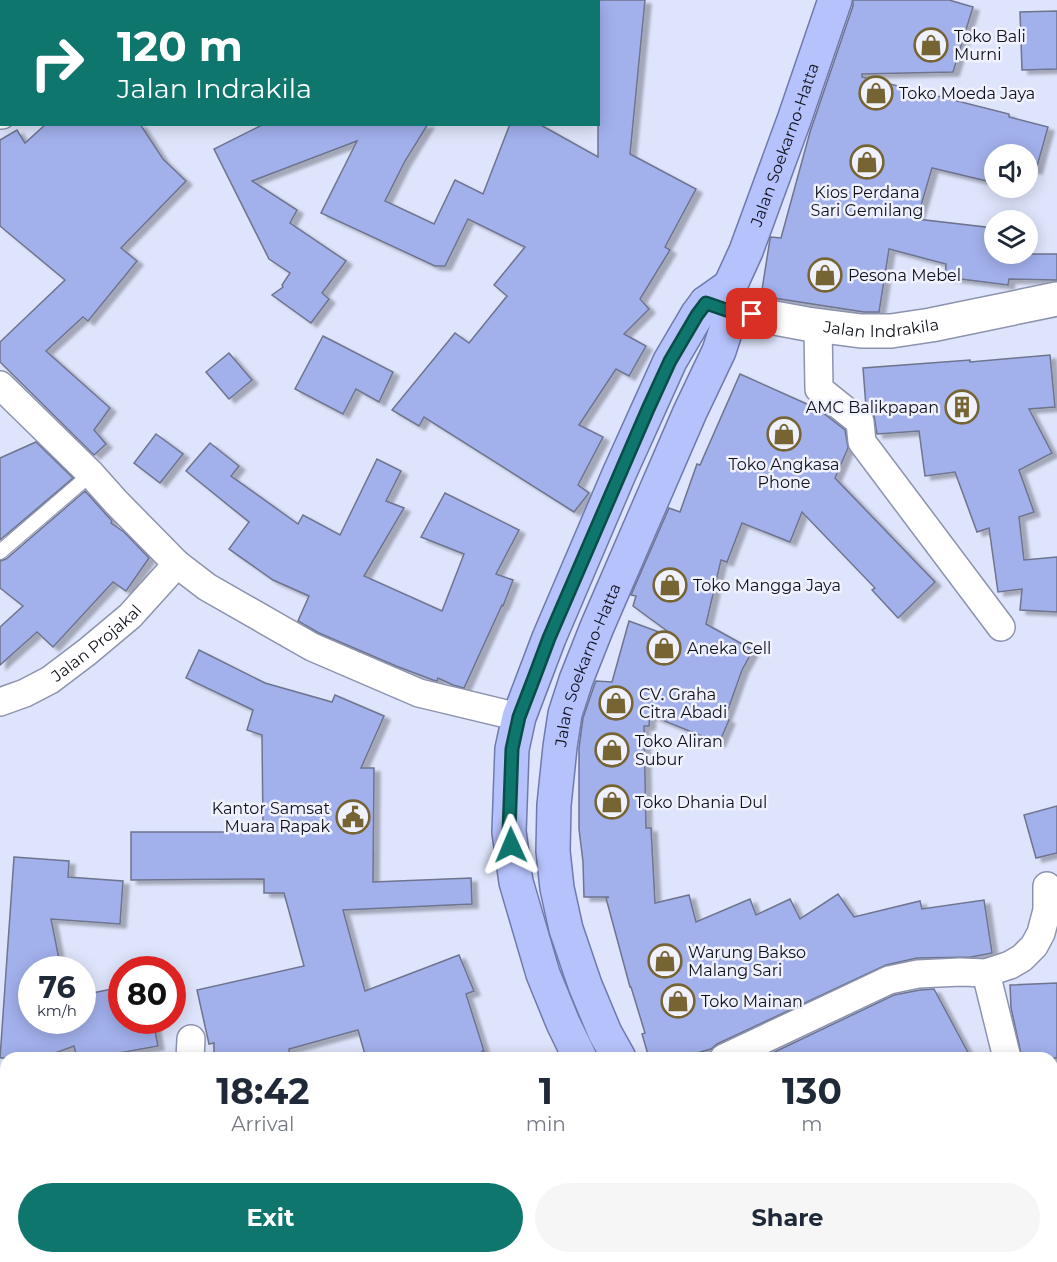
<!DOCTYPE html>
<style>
:root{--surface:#fff;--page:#f6f6f7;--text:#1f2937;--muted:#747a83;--accent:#0f766e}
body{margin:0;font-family:Montserrat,sans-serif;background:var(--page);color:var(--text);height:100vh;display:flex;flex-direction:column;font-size:22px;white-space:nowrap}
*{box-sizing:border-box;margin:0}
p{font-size:20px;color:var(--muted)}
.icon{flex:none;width:33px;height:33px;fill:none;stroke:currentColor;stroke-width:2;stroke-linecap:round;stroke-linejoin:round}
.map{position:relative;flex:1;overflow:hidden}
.panel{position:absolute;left:0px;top:1052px;width:1058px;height:212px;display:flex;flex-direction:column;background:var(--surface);border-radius:18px 18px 0 0;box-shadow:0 3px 15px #0003}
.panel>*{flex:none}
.guide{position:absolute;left:0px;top:0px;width:600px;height:126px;box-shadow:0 3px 15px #0003;background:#0f766e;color:#fff;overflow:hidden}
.tools{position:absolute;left:984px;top:144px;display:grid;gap:12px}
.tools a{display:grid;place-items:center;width:54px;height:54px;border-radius:50%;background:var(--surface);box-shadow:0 3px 15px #0003;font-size:30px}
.speed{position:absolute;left:18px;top:956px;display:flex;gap:12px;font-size:30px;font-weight:700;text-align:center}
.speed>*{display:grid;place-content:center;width:78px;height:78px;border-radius:50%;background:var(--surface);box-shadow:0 3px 15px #0003;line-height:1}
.speed small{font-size:15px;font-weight:400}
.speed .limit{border:9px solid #d22;background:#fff;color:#111}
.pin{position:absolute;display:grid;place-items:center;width:51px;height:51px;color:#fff;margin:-26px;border-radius:12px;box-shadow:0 3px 9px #0006}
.me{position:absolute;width:66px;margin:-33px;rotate:359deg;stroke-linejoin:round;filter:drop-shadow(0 0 4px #0008)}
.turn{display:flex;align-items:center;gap:21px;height:126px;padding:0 18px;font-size:27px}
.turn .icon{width:78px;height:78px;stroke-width:2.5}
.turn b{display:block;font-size:42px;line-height:51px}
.eta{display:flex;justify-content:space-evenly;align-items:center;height:102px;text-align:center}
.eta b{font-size:36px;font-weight:700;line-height:42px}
.action{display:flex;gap:12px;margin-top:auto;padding:12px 18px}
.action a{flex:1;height:69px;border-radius:36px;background:var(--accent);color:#fff;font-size:24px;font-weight:700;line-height:69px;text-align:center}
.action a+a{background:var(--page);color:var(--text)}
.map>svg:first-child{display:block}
.building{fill:#a2b0ec;stroke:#6e748e;stroke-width:1.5;filter:url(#shadow)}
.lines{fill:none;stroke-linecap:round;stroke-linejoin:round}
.service-casing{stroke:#8c93ae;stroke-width:16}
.minor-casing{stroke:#8c93ae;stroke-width:30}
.tertiary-casing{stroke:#8c93ae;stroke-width:36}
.trunk-casing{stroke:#6f7aac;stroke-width:36}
.service{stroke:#fff;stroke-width:14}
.minor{stroke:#fff;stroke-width:27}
.tertiary{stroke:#fff;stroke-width:33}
.trunk{stroke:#b6c2fc;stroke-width:33}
.route-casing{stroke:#0a4d48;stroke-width:15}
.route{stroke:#0f766e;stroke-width:10}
.labels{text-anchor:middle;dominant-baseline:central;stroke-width:5;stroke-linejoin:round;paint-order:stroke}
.poi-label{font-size:16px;fill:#0e111a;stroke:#eff2fe;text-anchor:start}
.street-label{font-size:16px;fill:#0e111a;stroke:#eff2fe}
</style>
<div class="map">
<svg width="1057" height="1262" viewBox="0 0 1057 1262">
<defs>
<filter id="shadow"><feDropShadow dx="6" dy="4" stdDeviation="1.5" flood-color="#0004"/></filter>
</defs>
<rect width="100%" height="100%" fill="#dee4fb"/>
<g class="building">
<polygon points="598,0 645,0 630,154 696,189 665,247 670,250 640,299 649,309 624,334 646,346 629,376 616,369 579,425 603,437 578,485 589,493 574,512 424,417 419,426 392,410 455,333 469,343 507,296 494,285 525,247 468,219 445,266 435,266 321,213 357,141 252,181 297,210 290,223 346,261 322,293 329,299 311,323 272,295 283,287 282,285 290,273 269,259 214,149 264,124 428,124 405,161 385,201 434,224 455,180 483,194 510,124 539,124 598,157"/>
<polygon points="853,0 949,0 973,7 953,72 862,74 862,77 1009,114 1009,117 1048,127 1036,170 1028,168 1028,154 994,154 994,171 991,182 932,168 917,219 994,228 994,254 1057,254 1057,280 1009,279 1008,285 945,277 946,264 889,249 879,312 864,312 761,296 770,239 771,237 781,238 810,132 853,6"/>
<polygon points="1057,11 1057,69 1022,70 1020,12"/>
<polygon points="46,124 140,124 163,159 186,181 121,248 137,261 88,321 83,317 46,351 110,408 94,430 106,444 94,455 0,362 0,342 65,280 0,226 0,140 17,130 25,143"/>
<polygon points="323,336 393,372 379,402 356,389 343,414 295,389"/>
<polygon points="229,353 252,380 229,399 206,372"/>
<polygon points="1050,355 1055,407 1029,409 1052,453 1019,470 1034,512 1019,517 1024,560 1057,557 1057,612 1020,610 1022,589 998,592 989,528 977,532 955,472 925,476 919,431 877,434 874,415 866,407 863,368 970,360 970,362"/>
<polygon points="740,374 818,409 845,430 848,448 835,478 935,582 898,618 872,590 875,588 802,512 790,542 742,523 727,562 721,560 706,624 753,650 742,670 725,718 729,720 719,743 650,715 649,726 644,726 646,828 651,828 655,903 689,895 696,922 750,899 756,915 790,899 800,919 838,894 854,917 920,901 922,909 984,900 992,953 971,957 917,958 886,965 717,1044 711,1049 679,1058 649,1058 642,1034 645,1033 631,987 630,987 606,898 609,897 584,897 583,862 579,829 579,748 583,718 594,686 596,681 612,682 629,621 678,639 633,606 636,596 631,595 669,508 680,512 697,464 700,465"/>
<polygon points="156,434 183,454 160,483 134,463"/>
<polygon points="36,442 73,478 0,540 0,458"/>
<polygon points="210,443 239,466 231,476 298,524 303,515 340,535 377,459 401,471 386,501 404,508 364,576 442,611 464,554 421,537 445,493 519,530 496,574 513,580 503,606 502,605 464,688 453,685 438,678 437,681 433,680 396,666 319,633 298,621 309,596 273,580 229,549 249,522 186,471"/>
<polygon points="85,491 112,521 111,523 124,532 149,558 126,591 113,582 53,647 37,632 0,665 0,627 23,606 0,588 0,561 6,559"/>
<polygon points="199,650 265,683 332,702 335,695 384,716 361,768 374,768 373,882 471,878 472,904 343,910 365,991 459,955 474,991 466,994 484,1051 482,1051 484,1058 366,1058 358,1030 289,1049 290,1058 214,1058 214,1043 209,1044 197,990 304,966 284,893 264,893 264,879 131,880 131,832 263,832 262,735 247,730 253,710 186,678"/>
<polygon points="1057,806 1057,853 1036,858 1024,815"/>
<polygon points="14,857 69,861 68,877 123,881 120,924 51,919 61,969 32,969 32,1020 82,1020 82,995 122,987 122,1020 153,1020 158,1046 113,1054 114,1058 77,1058 74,1046 42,1058 0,1058"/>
<polygon points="1057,983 1057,1058 1022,1058 1011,1008 1010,985"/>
<polygon points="934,989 971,1058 762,1058 894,995 920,990"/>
</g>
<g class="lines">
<g class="service-casing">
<polyline id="service" points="0,552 91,474"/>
</g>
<g class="minor-casing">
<g id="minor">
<polyline points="0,52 2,52"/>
<polyline points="0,115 2,115"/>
<polyline points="818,326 819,389 860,422 862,442 1001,627"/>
<polyline points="0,385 91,474 116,502 177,564 207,587 312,647 419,693 519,717"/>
<path id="s1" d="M0 702 25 693 50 680 87 652 130 616 177 564"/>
<polyline points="986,973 1007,1058"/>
<polyline points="190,1058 191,1039"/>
<polyline points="724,1058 889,980 918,974 960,972 986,973 1010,965 1022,958 1034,946 1041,933 1047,910 1047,886"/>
<polyline points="0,1150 6,1150"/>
<polyline points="1052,1229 1057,1250"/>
<polyline points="279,1257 292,1262"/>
<polyline points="456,1262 478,1257"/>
</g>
</g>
<g class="tertiary-casing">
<g id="tertiary">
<path id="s2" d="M706 303 732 311 752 314 807 324 861 331H891L931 325 1057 299"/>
</g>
</g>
<g class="trunk-casing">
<g id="trunk">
<polyline points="580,1058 563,1023 543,974 516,882 509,832 512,749 519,717 549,638 619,474 670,361 697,315 706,303 730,286"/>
<path id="s3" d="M619 1058 605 1033 585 985 566 929 557 888 553 851 554 805 560 747 565 714 576 680 597 627 690 412 719 351 732 311 730 286 746 251 794 120 835 0"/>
<polyline points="724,1257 727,1262"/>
<polyline points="762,1257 766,1262"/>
</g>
</g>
<use href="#service" class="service"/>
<use href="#minor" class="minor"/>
<use href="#tertiary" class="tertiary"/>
<use href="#trunk" class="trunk"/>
</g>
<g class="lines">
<g class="route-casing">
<polyline id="route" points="511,845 509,832 512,749 519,717 534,678 549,638 648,409 670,361 697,315 706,303 732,312 752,314"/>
</g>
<use href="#route" class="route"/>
</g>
<defs>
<g id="shop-ring" transform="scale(1.725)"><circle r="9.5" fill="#eff2fe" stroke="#766533" stroke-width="1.5"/><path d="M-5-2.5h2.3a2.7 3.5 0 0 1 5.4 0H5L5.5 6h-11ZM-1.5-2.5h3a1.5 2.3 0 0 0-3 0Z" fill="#766533"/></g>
<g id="building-ring" transform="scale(1.725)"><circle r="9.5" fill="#eff2fe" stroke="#766533" stroke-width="1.5"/><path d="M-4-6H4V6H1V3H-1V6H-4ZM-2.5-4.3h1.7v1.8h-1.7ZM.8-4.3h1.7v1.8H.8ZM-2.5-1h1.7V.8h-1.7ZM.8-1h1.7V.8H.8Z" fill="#766533"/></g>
<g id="civic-ring" transform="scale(1.725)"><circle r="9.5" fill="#eff2fe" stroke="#766533" stroke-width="1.5"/><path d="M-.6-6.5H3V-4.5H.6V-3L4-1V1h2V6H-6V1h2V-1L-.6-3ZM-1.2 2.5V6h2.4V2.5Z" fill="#766533"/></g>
</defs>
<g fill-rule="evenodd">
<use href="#shop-ring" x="931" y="45"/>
<use href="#shop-ring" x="876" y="93"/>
<use href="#shop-ring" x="867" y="162"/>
<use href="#shop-ring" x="825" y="275"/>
<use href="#building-ring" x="962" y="407"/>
<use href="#shop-ring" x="784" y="434"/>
<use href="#shop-ring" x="670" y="585"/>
<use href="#shop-ring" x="664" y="648"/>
<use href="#shop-ring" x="616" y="703"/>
<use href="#shop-ring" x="612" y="750"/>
<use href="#shop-ring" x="612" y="802"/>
<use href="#civic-ring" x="353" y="817"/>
<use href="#shop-ring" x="665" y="961"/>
<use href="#shop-ring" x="678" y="1001"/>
</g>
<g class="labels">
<g class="poi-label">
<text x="954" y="36">Toko Bali<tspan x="954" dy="18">Murni</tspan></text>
<text x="899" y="93">Toko Moeda Jaya</text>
<text x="867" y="192" text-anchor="middle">Kios Perdana<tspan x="867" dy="18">Sari Gemilang</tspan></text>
<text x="848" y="275">Pesona Mebel</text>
<text x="939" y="407" text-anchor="end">AMC Balikpapan</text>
<text x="784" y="464" text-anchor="middle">Toko Angkasa<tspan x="784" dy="18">Phone</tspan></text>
<text x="693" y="585">Toko Mangga Jaya</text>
<text x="687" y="648">Aneka Cell</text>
<text x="639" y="694">CV. Graha<tspan x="639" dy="18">Citra Abadi</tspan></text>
<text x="635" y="741">Toko Aliran<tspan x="635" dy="18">Subur</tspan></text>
<text x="635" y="802">Toko Dhania Dul</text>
<text x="330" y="808" text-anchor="end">Kantor Samsat<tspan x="330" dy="18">Muara Rapak</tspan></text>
<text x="688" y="952">Warung Bakso<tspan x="688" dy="18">Malang Sari</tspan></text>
<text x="701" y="1001">Toko Mainan</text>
</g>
<g class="street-label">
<text stroke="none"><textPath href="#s3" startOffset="970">Jalan Soekarno-Hatta</textPath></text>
<text stroke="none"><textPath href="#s2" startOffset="178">Jalan Indrakila</textPath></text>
<text stroke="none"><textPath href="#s1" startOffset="114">Jalan Projakal</textPath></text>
<text stroke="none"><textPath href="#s3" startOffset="410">Jalan Soekarno-Hatta</textPath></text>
</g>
</g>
</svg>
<div class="tools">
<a><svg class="icon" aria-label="sound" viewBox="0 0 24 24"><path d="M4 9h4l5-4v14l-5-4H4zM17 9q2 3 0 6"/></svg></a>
<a><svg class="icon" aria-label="layers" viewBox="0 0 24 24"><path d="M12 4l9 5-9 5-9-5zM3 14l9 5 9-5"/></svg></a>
</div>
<div class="speed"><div>76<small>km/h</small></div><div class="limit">80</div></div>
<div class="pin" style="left:752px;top:314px;background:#d93025"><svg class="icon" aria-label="arrive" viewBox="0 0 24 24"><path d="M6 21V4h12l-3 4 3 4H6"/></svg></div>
<svg class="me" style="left:511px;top:845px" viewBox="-20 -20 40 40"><path d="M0-17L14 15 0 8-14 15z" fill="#0f766e" stroke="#fff" stroke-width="4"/></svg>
<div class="guide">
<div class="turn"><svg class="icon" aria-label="right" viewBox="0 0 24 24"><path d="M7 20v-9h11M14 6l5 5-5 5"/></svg><div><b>120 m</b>Jalan Indrakila</div></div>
</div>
<section class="panel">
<div class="eta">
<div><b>18:42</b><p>Arrival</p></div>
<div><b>1</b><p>min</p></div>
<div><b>130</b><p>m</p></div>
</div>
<div class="action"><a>Exit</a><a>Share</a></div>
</section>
</div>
